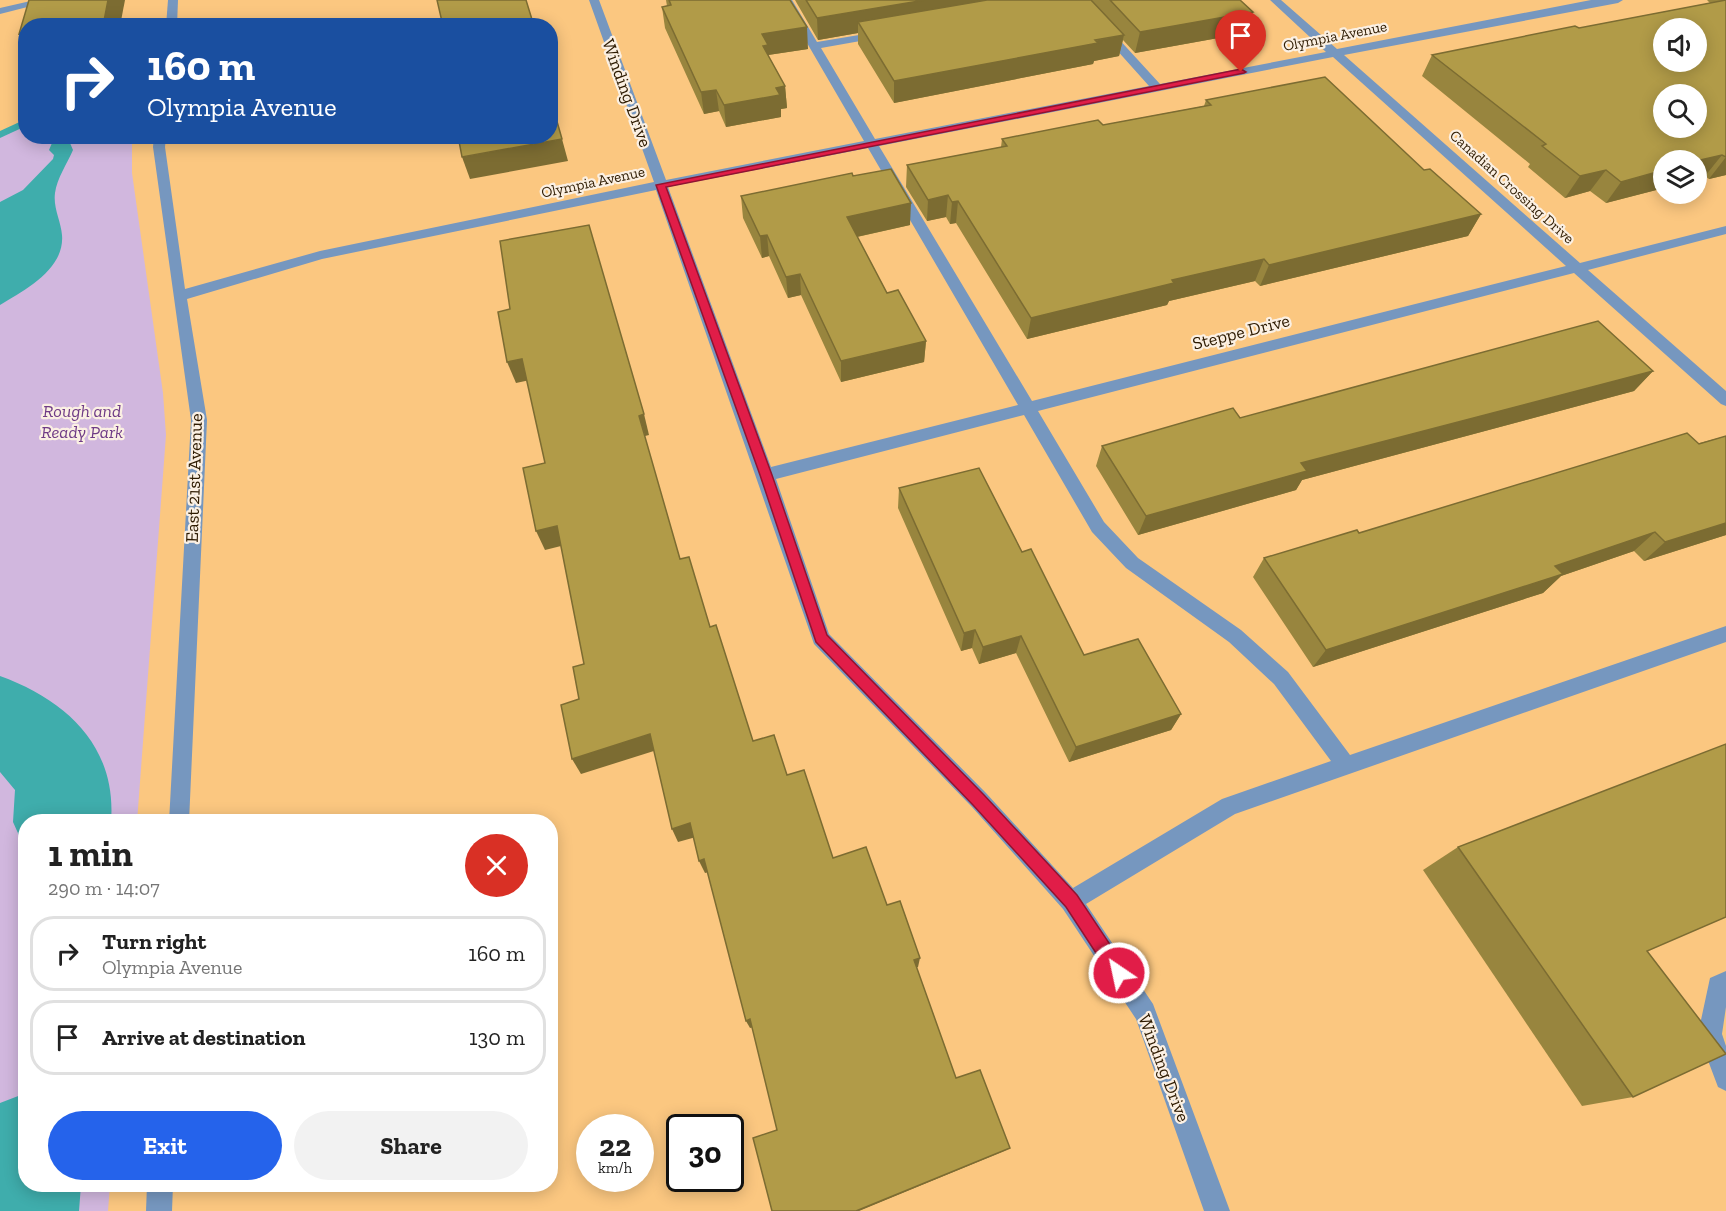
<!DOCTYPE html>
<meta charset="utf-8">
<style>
:root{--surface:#fff;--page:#f2f2f2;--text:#222;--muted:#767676;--line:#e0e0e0;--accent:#2563eb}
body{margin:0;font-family:"Zilla Slab",serif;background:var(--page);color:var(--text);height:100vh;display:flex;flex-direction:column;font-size:22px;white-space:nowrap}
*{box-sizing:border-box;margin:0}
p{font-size:20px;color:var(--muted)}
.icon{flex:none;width:33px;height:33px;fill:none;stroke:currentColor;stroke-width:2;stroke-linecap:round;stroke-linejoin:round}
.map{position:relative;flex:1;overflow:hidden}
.details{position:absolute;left:18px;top:814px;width:540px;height:378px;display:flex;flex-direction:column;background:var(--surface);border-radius:24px;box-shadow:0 3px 15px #0003}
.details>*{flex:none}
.hud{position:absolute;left:18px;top:18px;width:540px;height:126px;border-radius:24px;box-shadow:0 3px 15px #0003;background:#1a4fa0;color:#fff;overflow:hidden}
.tools{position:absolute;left:1653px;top:18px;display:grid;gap:12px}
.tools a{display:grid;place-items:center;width:54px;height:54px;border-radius:50%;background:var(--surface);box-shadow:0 3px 15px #0003;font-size:30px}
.speed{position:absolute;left:576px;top:1114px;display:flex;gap:12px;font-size:30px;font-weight:700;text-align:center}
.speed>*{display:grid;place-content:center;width:78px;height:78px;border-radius:50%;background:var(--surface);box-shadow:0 3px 15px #0003;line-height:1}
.speed small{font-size:15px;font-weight:400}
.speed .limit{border:3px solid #111;border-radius:9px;background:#fff;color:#111}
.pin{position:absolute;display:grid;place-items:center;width:51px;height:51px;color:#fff;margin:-62px -26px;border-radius:50% 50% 50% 0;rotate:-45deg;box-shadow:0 0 6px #0007}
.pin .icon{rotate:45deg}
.me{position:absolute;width:66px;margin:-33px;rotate:326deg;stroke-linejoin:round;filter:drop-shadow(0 0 4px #0008)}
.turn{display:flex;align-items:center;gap:21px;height:126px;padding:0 30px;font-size:27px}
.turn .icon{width:78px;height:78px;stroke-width:2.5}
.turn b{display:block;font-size:42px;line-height:51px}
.round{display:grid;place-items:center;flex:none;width:63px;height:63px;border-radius:32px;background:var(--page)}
.head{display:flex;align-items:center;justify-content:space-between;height:102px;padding:0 30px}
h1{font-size:36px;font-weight:700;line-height:45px}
.cta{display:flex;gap:12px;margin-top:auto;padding:12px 30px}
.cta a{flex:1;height:69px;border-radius:36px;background:var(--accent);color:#fff;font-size:24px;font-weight:700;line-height:69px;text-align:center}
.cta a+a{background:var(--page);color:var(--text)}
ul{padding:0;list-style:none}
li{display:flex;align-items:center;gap:18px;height:75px;margin:0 12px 9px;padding:0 18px;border:3px solid var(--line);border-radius:24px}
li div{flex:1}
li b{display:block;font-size:22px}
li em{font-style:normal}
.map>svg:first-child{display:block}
.green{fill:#d1b7de}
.water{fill:#3fadac}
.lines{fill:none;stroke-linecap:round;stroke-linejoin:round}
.stream{fill:#3fadac;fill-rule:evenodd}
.river{fill:#3fadac;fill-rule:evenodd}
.minor{fill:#7697bf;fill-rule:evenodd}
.wall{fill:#98853e}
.shaded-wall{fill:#7c6c32}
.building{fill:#b19b48;stroke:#7c6c32;stroke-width:1.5;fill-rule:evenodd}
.route{fill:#e11d48;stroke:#92132f;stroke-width:1.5}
.labels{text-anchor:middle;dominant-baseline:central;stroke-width:4.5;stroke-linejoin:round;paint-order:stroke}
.far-street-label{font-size:15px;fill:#2d1a00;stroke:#fbf0e3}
.street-label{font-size:18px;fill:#2d1a00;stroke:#fbf0e3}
.park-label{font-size:18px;font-style:italic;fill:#6f3b86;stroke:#fbf0e3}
</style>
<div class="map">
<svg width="1726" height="1211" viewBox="0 0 1726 1211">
<rect width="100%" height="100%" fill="#fbc780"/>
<polygon class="green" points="25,122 26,136 132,137 132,173 163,393 166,435 137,822 26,822 26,1185 110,1185 108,1211 0,1211 0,134"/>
<path class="water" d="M62 140 70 143 73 150C67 164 57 178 55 193 53 208 61 221 62 235 65 269 25 290 0 305V202L23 190 53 159 54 155 49 150 52 143Z"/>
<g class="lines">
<polygon class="stream" points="26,119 26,126 0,138 0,131"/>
<g class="river">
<path d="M0 676C66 700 117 746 111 822H26V851L13 822 15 790 0 772Z"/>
<polygon points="26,1093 26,1185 81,1185 79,1211 0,1211 0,1103"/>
</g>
<g class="minor">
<polygon points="35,0 55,0 0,14 0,8"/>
<polygon points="168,0 178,0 177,26 166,26"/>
<path d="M589 0H599L666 180 864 141 782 0H792L817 42 883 31 889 34 883 37 821 48 875 139 1149 86 1072 0H1083L1160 84 1326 52 1270 0H1281L1337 49 1591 0H1623L1618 3 1344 55 1580 263 1726 226V234L1588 270 1726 391V406L1721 404 1574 273 1038 411 1104 522 1138 558 1241 630 1288 672 1350 755 1726 626V642L1235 814 1086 904 1153 1004 1230 1211H1204L1136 1019 1063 909 972 807 814 644 656 190 322 259 187 299 207 420 189 822H169L191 420 153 147 154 136H166L165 147 185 289 320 251 654 182ZM1333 57 1566 266 1032 401 879 146ZM868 148 1018 405 771 467 668 187ZM1024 415 1092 532 1126 568 1229 642 1274 684 1331 761 1222 799 1073 888 986 793 829 634 776 479Z"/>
<polygon points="1726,971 1726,1007 1722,1034 1726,1046 1726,1091 1718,1087 1698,1034 1710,978"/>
<polygon points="147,1185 173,1185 172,1211 146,1211"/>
</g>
</g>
<g class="wall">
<polygon points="666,0 790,0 808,49 768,55 785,86 787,108 781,109 781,117 726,127 719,111 704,114 665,28 662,7 667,6"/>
<polygon points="795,0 1240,0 1246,33 1135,53 1123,40 1119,56 1094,61 1093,64 894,103 858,44 858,33 818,40"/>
<polygon points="1707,0 1726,0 1726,175 1709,179 1705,176 1696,179 1696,160 1664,160 1664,188 1606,203 1590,191 1565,198 1528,167 1530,164 1422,76 1432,55 1579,28 1710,3"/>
<polygon points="1206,100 1424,170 1481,214 1468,236 1260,286 1255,281 1169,301 1167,305 1027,339 956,223 950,224 946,217 927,221 906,187 907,165 1001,147 1002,139 1103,125 1204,106"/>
<polygon points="853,176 910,225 857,237 887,293 926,341 924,362 841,382 801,295 788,298 769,256 762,258 743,218 741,196"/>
<polygon points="1653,371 1634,391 1302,480 1296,490 1138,535 1096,466 1102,446 1240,418"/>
<polygon points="1726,436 1726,535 1644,561 1634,551 1561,576 1543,593 1313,667 1253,577 1264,558"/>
<polygon points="899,488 1022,552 1084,655 1181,714 1171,730 1069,762 1016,653 979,664 972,648 961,651 898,508"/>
<polygon points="1458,847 1647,951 1633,1097 1582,1106 1423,870"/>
</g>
<g class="shaded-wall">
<polygon points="108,0 125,0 120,26 77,26"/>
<polygon points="925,0 1045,0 858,22 858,33 818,40 817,18"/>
<polygon points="1253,12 1246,33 1135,53 1140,32"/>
<polygon points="807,27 808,49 768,55 765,67 762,34"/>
<polygon points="26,33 26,43 19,34"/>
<polygon points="1124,35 1119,56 1094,61 1093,64 894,103 894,81"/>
<polygon points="785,86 787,108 781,109 781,117 726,127 724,105 776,88"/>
<polygon points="716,90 719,111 704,114 701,92"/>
<polygon points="550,91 552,91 558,112 555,113 550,98"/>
<polygon points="562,139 568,161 470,179 462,157"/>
<polygon points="1722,155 1705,176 1696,179 1696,161"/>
<polygon points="1726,157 1726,175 1709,179"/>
<polygon points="1606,170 1590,191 1565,198 1580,176"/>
<polygon points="1664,170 1664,188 1606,203 1621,182"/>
<polygon points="948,195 946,217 927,221 928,200"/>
<polygon points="958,201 956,223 950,224 952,202"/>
<polygon points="911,203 910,225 847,239 847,217"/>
<polygon points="1481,214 1468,236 1260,286 1269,265"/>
<polygon points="767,235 769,256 762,258 760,236"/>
<polygon points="1264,259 1255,281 1169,301 1167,305 1027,339 1031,318 1172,280"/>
<polygon points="800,274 801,295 788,298 786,277"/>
<polygon points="926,341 924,362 841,382 841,361"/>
<polygon points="522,359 530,380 516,383 507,362"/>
<polygon points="1653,371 1634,391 1302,480 1296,490 1138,535 1146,516 1301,463"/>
<polygon points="644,414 649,435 645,436 639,416"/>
<polygon points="1726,523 1726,535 1644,561 1665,542"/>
<polygon points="557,526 565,545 545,550 536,531"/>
<polygon points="1655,532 1634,551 1561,576 1543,593 1313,667 1326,650 1555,566"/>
<polygon points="975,630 972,648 961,651 964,633"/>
<polygon points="1021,636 1016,653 979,664 983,647"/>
<polygon points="1181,714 1171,730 1069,762 1076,747"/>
<polygon points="650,734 657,750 581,774 572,759"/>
<polygon points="690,823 696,837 678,842 672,829"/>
<polygon points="704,859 709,872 705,873 699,861"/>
<polygon points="920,958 918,967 912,969 914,960"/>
<polygon points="750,1019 754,1027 750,1028 746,1021"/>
<polygon points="1010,1148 1004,1151 859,1211 856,1211"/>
</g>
<g class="building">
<polygon points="29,0 108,0 104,21 77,26 26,26 26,33 19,34"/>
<polygon points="437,0 526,0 534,26 443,26"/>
<polygon points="669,0 790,0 807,27 762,34 768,45 763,46 785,86 776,88 780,95 724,105 716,90 701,92 662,7 671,5"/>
<polygon points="806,0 925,0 817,18"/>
<polygon points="987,0 1091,0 1124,35 1095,40 1098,43 894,81 858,22"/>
<polygon points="1110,0 1240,0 1253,12 1140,32"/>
<path d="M1726 0V157L1722 155 1696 161V160H1664V170L1621 182 1606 170 1580 176 1542 146 1546 144 1432 55 1575 26 1579 28ZM1664 28H1696V62H1664ZM1664 94H1696V128H1664Z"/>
<polygon points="1325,77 1424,170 1430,169 1481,214 1269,265 1264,259 1172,280 1174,283 1031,318 958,201 952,202 948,195 928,200 907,165 1007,146 1002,139 1098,120 1103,125 1211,105 1206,100"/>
<polygon points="550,97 562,139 462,157 458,136 550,136"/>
<polygon points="891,169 911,203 847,217 887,293 898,290 926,341 841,361 800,274 786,277 767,235 760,236 741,196 852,173 853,176"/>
<polygon points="589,225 644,414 639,416 680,559 689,557 710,627 716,625 753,741 774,735 787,775 804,770 833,858 866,847 887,905 900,901 920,958 914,960 956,1078 980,1070 1010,1148 856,1211 772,1211 753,1138 777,1130 750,1019 746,1021 704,859 699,861 690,823 672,829 650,734 572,759 561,705 579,699 573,667 584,664 557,526 536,531 523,468 545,463 522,359 507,362 498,312 510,309 500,241"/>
<polygon points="1598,321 1653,371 1301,463 1307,471 1146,516 1102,446 1233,408 1240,418"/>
<polygon points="1687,433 1699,444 1726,436 1726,523 1665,542 1655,532 1555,566 1563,574 1326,650 1264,558 1357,530 1359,533"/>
<polygon points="979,468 1022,552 1031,549 1084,655 1138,639 1181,714 1076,747 1021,636 983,647 975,630 964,633 899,488"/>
<polygon points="1726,744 1726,917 1647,951 1726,1054 1633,1097 1458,847"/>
</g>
<polygon class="route" points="1241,69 1246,72 1244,73 666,187 772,475 827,635 984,795 1077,895 1125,967 1127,973 1125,979 1119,981 1113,979 1066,907 973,805 816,642 760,475 656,185"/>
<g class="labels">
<g class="far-street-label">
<text transform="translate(1335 36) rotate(-11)">Olympia Avenue</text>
<text transform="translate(593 182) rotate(-12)">Olympia Avenue</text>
<text transform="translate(1512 187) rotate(42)">Canadian Crossing Drive</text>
</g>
<g class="street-label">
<text transform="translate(627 93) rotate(70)">Winding Drive</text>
<text transform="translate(1241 332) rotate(-14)">Steppe Drive</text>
<text transform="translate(194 478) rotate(-88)">East 21st Avenue</text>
<text transform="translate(1164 1068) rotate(69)">Winding Drive</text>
</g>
<g class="park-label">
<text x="82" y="411">Rough and<tspan x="82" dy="21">Ready Park</tspan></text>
</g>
</g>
</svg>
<div class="tools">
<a><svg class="icon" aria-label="sound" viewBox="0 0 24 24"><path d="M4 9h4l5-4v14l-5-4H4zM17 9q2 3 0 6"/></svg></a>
<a><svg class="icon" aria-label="search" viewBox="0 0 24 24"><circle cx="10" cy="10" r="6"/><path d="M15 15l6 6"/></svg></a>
<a><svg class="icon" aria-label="layers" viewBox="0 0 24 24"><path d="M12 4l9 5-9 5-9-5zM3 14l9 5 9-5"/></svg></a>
</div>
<div class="speed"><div>22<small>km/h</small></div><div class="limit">30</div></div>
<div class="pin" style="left:1241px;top:72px;background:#d93025"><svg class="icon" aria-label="arrive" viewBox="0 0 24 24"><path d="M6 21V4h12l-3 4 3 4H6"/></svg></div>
<svg class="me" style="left:1119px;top:973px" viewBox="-20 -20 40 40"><circle r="17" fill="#e11d48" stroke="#fff" stroke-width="3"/><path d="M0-11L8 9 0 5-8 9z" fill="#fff"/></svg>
<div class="hud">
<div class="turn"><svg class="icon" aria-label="right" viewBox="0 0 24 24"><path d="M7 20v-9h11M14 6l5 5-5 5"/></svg><div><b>160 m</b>Olympia Avenue</div></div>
</div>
<section class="details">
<div class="head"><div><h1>1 min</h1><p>290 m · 14:07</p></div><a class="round" style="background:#d93025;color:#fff"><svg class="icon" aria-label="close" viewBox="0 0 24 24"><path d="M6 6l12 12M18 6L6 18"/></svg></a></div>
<ul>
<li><svg class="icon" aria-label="right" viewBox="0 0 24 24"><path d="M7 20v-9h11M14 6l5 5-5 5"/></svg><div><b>Turn right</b><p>Olympia Avenue</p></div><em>160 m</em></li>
<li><svg class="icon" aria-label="arrive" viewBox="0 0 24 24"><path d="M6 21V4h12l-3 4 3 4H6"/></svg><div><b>Arrive at destination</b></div><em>130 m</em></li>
</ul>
<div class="cta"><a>Exit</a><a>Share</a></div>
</section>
</div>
